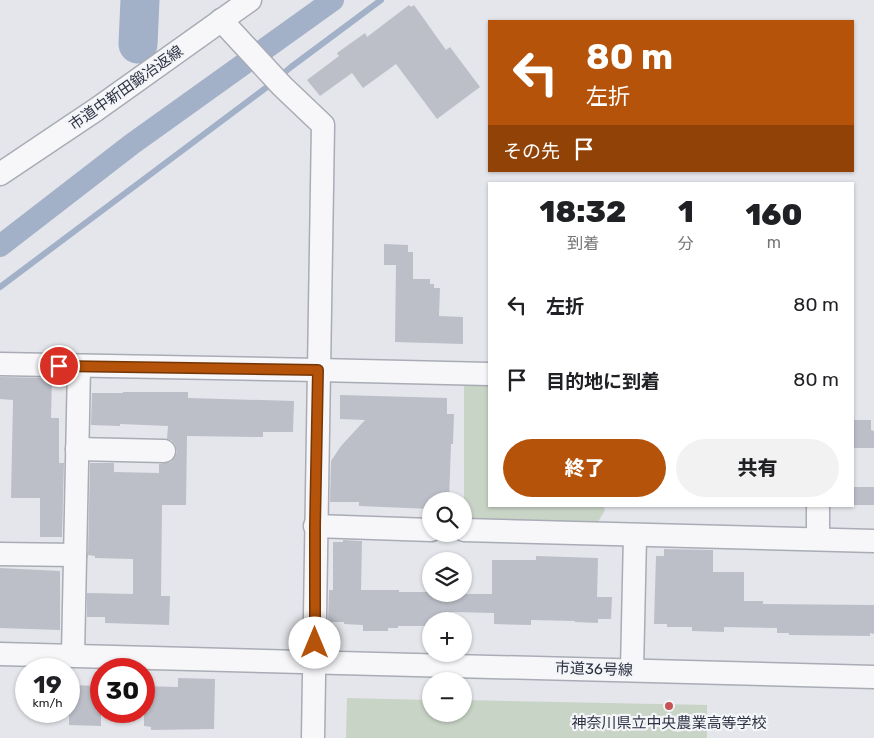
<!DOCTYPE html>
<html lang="ja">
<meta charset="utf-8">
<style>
:root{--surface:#fff;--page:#f2f2f2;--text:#202124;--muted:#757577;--accent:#b45309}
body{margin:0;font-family:Rubik,"Noto Sans JP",sans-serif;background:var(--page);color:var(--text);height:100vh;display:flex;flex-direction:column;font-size:19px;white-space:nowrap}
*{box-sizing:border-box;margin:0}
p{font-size:16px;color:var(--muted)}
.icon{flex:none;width:28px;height:28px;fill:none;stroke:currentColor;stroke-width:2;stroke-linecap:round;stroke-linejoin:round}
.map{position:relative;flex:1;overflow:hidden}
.panel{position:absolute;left:488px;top:182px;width:366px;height:325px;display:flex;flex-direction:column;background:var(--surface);border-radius:0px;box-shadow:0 1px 4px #0004}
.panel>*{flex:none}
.banner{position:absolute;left:488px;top:20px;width:366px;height:152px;border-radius:0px;box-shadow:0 1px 4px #0004;background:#b45309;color:#fff;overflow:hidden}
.fabs{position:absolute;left:422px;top:492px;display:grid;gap:10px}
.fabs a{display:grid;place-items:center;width:50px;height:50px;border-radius:50%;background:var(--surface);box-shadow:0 1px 4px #0004;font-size:25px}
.speed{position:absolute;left:15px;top:658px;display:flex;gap:10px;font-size:25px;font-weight:700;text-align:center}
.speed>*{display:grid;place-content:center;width:65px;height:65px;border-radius:50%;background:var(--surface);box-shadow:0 1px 4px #0004;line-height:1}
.speed small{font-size:12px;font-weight:400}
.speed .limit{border:8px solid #d22;background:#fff;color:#111}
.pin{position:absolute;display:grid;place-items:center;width:42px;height:42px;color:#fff;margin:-21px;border:2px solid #fff;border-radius:50%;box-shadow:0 1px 5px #0007}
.me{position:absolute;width:55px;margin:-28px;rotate:0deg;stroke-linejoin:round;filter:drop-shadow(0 0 4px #0008)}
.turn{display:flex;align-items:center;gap:18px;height:105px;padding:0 15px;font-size:22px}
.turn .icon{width:65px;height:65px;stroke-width:2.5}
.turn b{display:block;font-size:35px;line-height:42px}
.then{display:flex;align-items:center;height:48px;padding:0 15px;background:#0003;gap:10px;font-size:19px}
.eta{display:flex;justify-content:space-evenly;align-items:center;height:85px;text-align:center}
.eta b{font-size:30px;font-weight:800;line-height:35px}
.cta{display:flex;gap:10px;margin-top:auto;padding:10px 15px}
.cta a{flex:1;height:58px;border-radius:30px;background:var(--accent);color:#fff;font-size:20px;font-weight:800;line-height:58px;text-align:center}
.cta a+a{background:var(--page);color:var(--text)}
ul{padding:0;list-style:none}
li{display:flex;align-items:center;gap:15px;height:75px;padding:0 15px}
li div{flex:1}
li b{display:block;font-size:19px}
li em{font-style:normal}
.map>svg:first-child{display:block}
.green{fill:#c8d4c6}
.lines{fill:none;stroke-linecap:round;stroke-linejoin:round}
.stream{stroke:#a2b0c8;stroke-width:6}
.canal{stroke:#a2b0c8;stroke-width:22}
.river{stroke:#a2b0c8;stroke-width:39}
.building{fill:#bcbfc8}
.minor-casing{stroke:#a9acb5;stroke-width:25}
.minor{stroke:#f7f7fa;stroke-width:22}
.route-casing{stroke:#753606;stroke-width:12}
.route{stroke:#b45309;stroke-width:9}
.poi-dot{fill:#c75356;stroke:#f4f5f8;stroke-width:2}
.labels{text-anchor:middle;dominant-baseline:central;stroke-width:4.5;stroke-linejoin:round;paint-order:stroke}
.street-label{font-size:15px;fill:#2d3243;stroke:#f4f5f8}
.poi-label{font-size:15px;fill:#2d3243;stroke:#f4f5f8}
</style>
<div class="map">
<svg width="874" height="738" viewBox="0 0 874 738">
<rect width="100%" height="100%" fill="#e4e6eb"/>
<g class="green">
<polygon points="464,383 489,383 489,506 603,506 605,510 598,522 464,519"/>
<polygon points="347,698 431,700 431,714 464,714 464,700 707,705 707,738 346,738"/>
</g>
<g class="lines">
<polyline class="stream" points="0,287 267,87 291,67 381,0"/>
<polyline class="canal" points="0,246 132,144 333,0"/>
<polyline class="river" points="138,44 140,0"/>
</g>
<g class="building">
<polygon points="409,5 411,7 414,5 446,50 450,47 480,87 437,119 396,64 363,88 352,73 320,96 307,80 339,56 337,53 365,33 367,37"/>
<polygon points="384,244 408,245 408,252 413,252 413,279 430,279 430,284 434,284 434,288 440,288 439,316 463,317 463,344 395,342 396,265 384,265"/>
<polygon points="0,377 52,378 51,418 59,418 59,463 64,463 62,537 40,537 40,498 11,498 13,400 0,399"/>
<polygon points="123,392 188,392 188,398 294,401 293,432 263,432 263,437 187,436 186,505 162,505 161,596 170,596 169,625 105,623 105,617 87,617 87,593 133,594 133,559 95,558 95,556 88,555 90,463 114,463 114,472 159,473 159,464 171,462 175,457 177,452 175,444 171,440 167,439 168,426 120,424 120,426 91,425 92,393 123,393"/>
<polygon points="340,395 447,398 447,414 454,414 453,444 451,444 449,501 431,501 431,509 359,506 359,502 330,502 331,461 341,446 365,420 340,419"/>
<polygon points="852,420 871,420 871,430 874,431 874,448 852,448"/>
<rect x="852" y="487" width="22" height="18"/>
<polygon points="343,540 362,541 361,590 399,590 399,592 431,592 431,594 492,594 492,560 536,560 536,556 598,558 597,597 612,597 611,619 598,619 598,623 575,622 575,621 531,620 531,625 494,624 494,613 452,612 452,621 431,621 431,626 398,626 398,628 388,628 388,631 363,631 363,625 344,624 344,622 328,622 329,590 333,590 333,542 343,542"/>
<polygon points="664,549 713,550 713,572 744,572 744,601 763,601 763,604 874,605 874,634 870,633 870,636 789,635 789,633 777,633 777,628 724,627 724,632 692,631 692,627 667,627 667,624 654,624 656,556 664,556"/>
<polygon points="0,568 60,571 60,630 0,628"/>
<polygon points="178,678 215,679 214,729 151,730 151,727 144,726 144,686 178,687"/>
<polygon points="69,685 101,686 101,726 69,725"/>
</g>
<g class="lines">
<g class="minor-casing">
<g id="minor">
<polyline points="221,20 282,86 323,125 313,738"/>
<polyline points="0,174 97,109 250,0"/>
<polyline points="0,364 318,370 489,374"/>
<polyline points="77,449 164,451"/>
<polyline points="315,526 431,530"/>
<polyline points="464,530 874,541"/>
<polyline points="818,539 818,506"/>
<polyline points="0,554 75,555"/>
<polyline points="0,654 874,677"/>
<polyline points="73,655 79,366"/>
<polyline points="632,670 635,536"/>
</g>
</g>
<use href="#minor" class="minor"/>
</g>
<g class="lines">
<g class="route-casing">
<polyline id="route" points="59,366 318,370 315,526 315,643"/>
</g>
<use href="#route" class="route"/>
</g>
<circle class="poi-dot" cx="669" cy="706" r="5"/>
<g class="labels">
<g class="street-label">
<text transform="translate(126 88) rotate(-35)">市道中新田鍛冶返線</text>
<text transform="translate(594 669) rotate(2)">市道36号線</text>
</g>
<g class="poi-label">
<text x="669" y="723">神奈川県立中央農業高等学校</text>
</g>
</g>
</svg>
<div class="fabs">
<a><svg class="icon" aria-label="search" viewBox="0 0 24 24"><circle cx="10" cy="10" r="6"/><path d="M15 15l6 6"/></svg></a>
<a><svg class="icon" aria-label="layers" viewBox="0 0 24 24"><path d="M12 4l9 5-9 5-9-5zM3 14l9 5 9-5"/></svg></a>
<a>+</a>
<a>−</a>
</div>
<div class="speed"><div>19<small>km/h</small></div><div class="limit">30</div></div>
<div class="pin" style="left:59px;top:366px;background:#d93025"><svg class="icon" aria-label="arrive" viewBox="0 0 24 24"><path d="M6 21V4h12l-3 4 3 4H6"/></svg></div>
<svg class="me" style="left:315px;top:643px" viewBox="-20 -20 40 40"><circle r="19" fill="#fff"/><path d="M0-13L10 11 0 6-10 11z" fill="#b45309"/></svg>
<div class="banner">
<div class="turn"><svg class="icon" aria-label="left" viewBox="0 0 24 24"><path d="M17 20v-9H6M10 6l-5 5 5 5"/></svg><div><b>80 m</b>左折</div></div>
<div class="then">その先<svg class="icon" aria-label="arrive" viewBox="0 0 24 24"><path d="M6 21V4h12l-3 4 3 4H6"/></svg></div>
</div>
<section class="panel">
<div class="eta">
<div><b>18:32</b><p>到着</p></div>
<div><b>1</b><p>分</p></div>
<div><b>160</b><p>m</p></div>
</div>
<ul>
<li><svg class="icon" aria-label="left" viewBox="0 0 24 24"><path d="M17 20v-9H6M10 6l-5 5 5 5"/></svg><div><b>左折</b></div><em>80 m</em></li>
<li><svg class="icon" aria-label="arrive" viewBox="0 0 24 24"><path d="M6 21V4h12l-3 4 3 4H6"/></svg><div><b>目的地に到着</b></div><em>80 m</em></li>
</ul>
<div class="cta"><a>終了</a><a>共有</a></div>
</section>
</div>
